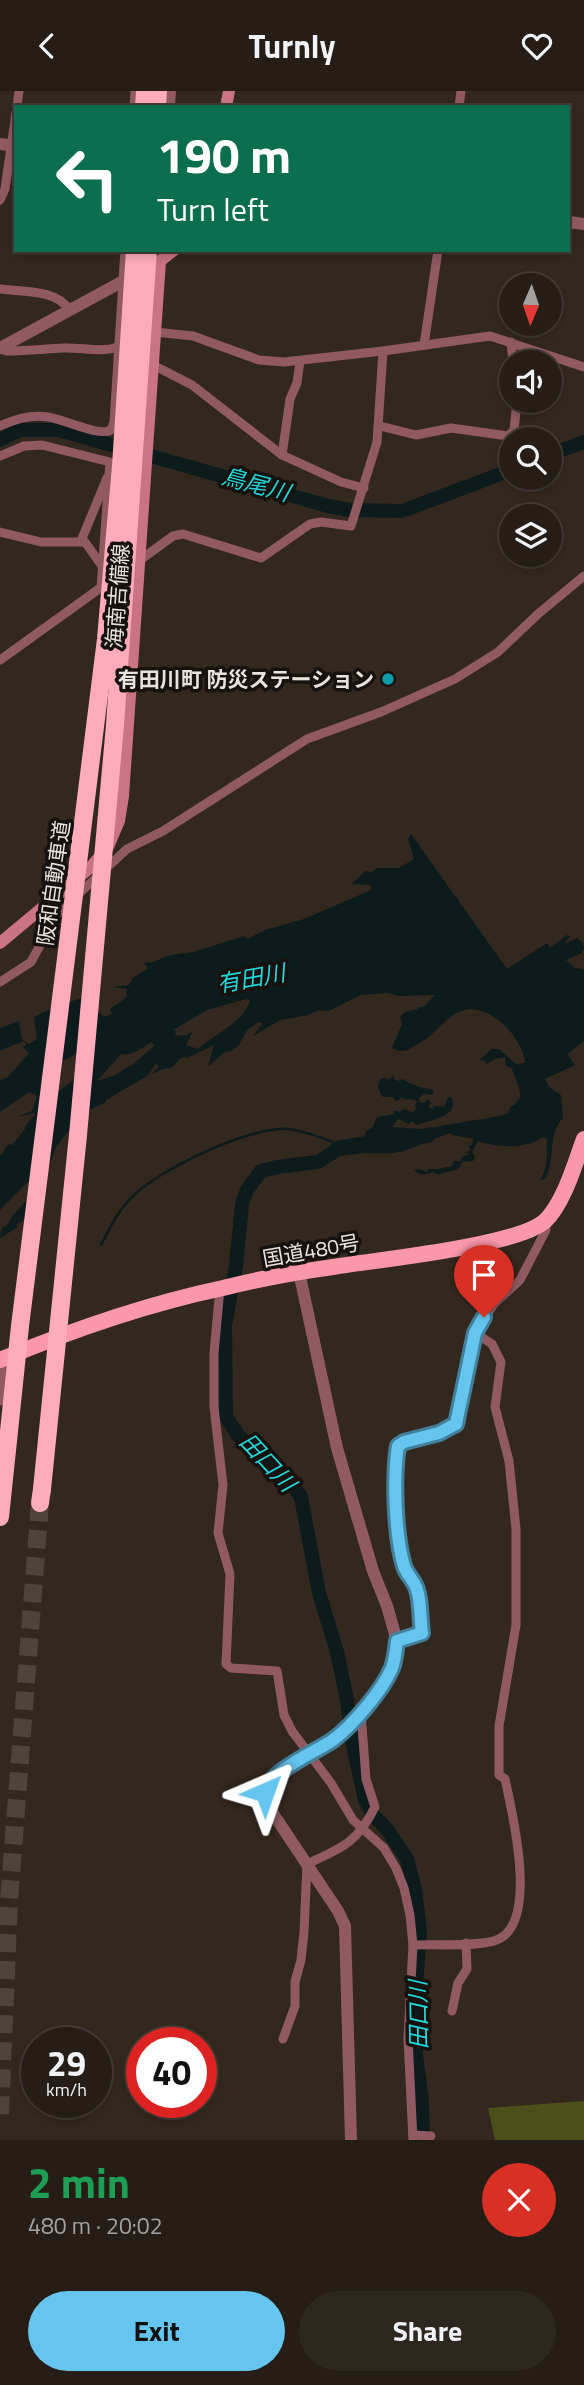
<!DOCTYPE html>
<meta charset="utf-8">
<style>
:root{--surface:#261e16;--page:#2e271f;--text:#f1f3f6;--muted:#a4a2a1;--line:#423c35;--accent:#65c5ef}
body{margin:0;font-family:"Titillium Web","Noto Sans JP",sans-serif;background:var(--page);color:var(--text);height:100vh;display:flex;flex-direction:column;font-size:26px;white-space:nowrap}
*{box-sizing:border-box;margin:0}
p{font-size:23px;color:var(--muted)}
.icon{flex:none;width:38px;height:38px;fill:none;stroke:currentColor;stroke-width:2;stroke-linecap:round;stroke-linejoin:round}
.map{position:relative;height:2049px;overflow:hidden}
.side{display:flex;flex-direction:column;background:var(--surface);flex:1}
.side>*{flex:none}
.top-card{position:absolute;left:14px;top:14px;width:556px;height:147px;border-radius:0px;box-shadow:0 4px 10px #0003,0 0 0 2px var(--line);background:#0b6e4f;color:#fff;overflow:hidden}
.needle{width:46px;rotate:182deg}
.tools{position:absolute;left:499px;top:182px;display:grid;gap:14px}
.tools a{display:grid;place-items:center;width:63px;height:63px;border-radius:50%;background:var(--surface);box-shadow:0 4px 10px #0003,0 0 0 2px var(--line);font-size:35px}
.speed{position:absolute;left:21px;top:1936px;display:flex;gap:14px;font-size:35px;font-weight:700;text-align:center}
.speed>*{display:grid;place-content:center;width:91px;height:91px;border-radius:50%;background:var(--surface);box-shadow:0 4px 10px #0003,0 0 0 2px var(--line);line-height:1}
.speed small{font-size:18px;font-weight:400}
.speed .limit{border:10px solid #d22;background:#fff;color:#111}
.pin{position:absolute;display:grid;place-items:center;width:60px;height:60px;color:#fff;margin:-72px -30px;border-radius:50% 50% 50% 0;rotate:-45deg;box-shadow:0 0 7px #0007}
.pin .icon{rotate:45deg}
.me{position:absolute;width:77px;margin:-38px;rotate:43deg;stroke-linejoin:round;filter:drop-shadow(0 0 5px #0008)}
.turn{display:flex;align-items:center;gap:24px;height:147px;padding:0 28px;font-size:32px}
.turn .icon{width:91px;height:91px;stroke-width:2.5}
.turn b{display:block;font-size:49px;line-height:60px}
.round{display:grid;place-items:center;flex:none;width:74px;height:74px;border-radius:37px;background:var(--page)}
.summary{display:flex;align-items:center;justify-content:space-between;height:119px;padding:0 28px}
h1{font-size:42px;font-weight:700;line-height:52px;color:#1e9e55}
.action{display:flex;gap:14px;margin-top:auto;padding:14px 28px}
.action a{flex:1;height:80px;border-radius:42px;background:var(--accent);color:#111;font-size:28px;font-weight:700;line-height:80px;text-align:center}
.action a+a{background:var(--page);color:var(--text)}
header{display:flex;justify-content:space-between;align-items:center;height:91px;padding:0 28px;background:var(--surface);font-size:32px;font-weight:700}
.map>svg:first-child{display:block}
.green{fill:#4d4f1a}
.water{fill:#0c1b1b;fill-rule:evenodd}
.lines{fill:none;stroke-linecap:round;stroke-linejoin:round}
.stream{stroke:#0c1b1b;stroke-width:2.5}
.river{stroke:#0c1b1b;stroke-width:14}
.motorway-tunnel{stroke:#4e443a;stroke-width:18;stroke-dasharray:18 9;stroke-linecap:butt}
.minor{stroke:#915a63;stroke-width:9}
.tertiary{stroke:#915a63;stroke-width:12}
.secondary{stroke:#ca7382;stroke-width:12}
.trunk{stroke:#fa98aa;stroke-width:16}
.motorway{stroke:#feacb9;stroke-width:18}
.motorway-bridge{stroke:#feacb9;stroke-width:18}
.route-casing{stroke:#42809b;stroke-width:18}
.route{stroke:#65c5ef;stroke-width:12}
.culture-dot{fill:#0f9aa8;stroke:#17120d;stroke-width:2.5}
.labels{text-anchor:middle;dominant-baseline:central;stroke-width:7;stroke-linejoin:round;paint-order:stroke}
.street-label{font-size:21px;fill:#eae3dc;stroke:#17120d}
.poi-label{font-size:21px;font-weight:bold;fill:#eae3dc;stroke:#17120d;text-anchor:end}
.water-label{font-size:23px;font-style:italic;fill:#20d8de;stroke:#17120d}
</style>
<header><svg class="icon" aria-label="back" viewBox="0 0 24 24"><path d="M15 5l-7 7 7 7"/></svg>Turnly<svg class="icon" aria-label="heart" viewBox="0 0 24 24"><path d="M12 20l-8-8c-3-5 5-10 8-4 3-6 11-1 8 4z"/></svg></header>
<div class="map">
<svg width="584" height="2049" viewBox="0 0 584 2049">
<rect width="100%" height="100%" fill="#33281d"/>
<polygon class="green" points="584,2010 584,2049 495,2049 488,2017"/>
<path class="water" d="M411 743 507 878 547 852 550 857 567 844 570 845 565 853 577 847 583 852 584 857 582 862 566 869 575 877 584 878V950L567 963 575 974 545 988 549 996 561 1004 563 1027C547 1042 556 1069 545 1088L540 1089C549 1076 546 1063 547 1048L543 1046C526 1058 497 1057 478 1050L472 1061 475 1067 473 1070 462 1071 460 1076C452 1082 445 1080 439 1084L433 1081C426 1084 420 1085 414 1079L419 1078 428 1081 427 1078H438L452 1075 454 1070H460L463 1065 469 1064 467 1061 471 1059 468 1055 472 1054 473 1048C464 1045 458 1047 450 1042L434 1048 432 1051C419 1052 406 1061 393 1062 373 1063 361 1061 341 1065L340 1062 336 1068 326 1071C321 1047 347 1049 365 1045L366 1040 373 1036 377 1026 394 1023 393 1019 400 1021 404 1018 412 1021 416 1018 415 1014 417 1010C412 1007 406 1010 402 1006L398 1010 394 1009 393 1006H383C379 1000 375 993 382 987L390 988 394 983 393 987 398 990 403 988C408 992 426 999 432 998L434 1001 431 1004 424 1003 419 1007 420 1011 425 1012 427 1008 431 1011 428 1016 432 1018 434 1015 444 1016 448 1006H451C461 1025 431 1029 417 1034L411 1030 409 1033 398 1028 392 1036 422 1038 500 1025 508 1022 511 1015 514 1014 520 1007C521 994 514 988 512 977L506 975 505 966 495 968 487 973 485 970 479 969 492 958H499L516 973 525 972C523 946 488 910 461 920 448 925 440 936 431 944 425 950 415 954 408 959L399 960 392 957 402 933 400 926 405 921 418 918V916H423L435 904 399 905 388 902 361 904 329 920 319 919 308 924 280 929 253 945 263 932 258 931 247 939 239 954 231 960 225 961 210 974 208 975 214 954 187 967 182 966 171 977 163 978 150 984 159 976 156 973 147 985 106 1009 105 1012 93 1017 72 1036 56 1056 31 1124 16 1134 18 1136 0 1147 2 1136 6 1135 14 1123 27 1109 33 1086 0 1119V1065L9 1053 12 1054 25 1038V1035L35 1024V1022L17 1026 32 1020 37 1005 29 1001 0 1021V989L8 986 29 962 23 956 27 953 23 950 0 960V937L19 930 22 949 29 953 37 948 34 926 54 916 85 906 96 920 104 926 112 923 110 918 127 906 126 898 113 896 129 894 133 887 148 877 144 872 153 871 170 864 193 861 244 845 247 848 265 839 304 828 371 799V794L351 793 366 780 372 781 377 777H399L414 768 408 748ZM246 908 250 909C244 932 213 944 198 958L186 954 193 940 187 944 175 945 176 940 173 939 207 919ZM152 951 154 955 132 974 113 985 97 990 121 963C133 965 141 957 152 951ZM95 954C91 976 72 992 54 1003L44 997 41 985C57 970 76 964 95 954Z"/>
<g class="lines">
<path class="stream" d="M101 1154C110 1137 118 1119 133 1105 160 1078 250 1035 289 1038 305 1040 320 1046 335 1052"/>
<g class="river">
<polyline points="0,349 20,339 59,339 328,415 350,419 402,420 511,379"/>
<polyline points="550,363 584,351"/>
<polyline points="341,1056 318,1071 277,1076 261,1080 247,1099 242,1113 236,1175 225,1234 226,1326 238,1344 292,1393 301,1406 319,1502 337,1561 347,1609 352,1650 365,1709 374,1725 386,1737 407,1768 415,1798 420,1839 415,1911 416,1964 422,2011 423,2049"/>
</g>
<polyline class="motorway-tunnel" points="0,2023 9,1809 40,1412"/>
<g class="minor">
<polyline points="17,16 19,0"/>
<polyline points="134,16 135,0"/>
<polyline points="459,16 461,0"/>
<polyline points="0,109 5,98 16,22"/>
<path d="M0 198C21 201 58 198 69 219"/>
<polyline points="155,241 193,245 259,269 284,271 383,260 490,245 584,276"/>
<polyline points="511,251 513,271"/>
<polyline points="424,254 438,159"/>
<path d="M0 258 7 260C25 260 44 258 62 257 82 256 105 263 123 254"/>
<polyline points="153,274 192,294 282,364 341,391 364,397"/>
<path d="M0 335C15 328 31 323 48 326 63 328 99 346 111 339L114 331 125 159"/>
<polyline points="380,335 416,344 451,337 508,345 514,339 517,310"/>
<polyline points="282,364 290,308 297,292 300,270"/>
<polyline points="0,365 24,355 42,354 110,371 101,497"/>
<polyline points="0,441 41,451 85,451 102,475"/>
<polyline points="81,450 107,387"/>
<polyline points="136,472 173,445 183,443 261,467 310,433 321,431 351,435 377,351 383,260"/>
<polyline points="0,569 110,490"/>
<polyline points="0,891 31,871 57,823 127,758 163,740 307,648 381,621 455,588 498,561 538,523 584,485"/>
<polyline points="220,1197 214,1262 214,1316 223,1394 218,1442 230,1483 226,1573 231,1577 277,1580 284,1624 292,1640 331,1692 353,1729 384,1757 396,1777 404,1797 410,1824 413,1854 408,1947 413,2049"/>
<polyline points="0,1310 4,1267"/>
<polyline points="397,1550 422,1542 417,1499 404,1476 398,1440 395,1390 398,1355 403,1351 439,1342 456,1333 475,1242 494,1213 520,1189 546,1139 545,1129"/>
<path d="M413 1854C438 1853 469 1856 494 1850 541 1837 512 1721 505 1688L499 1684V1635L516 1534V1438L509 1370 495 1316 501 1271 492 1253 475 1242"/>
<polyline points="452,1920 458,1892 467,1878 466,1852"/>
<path d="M283 1948 295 1915V1891L301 1869 304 1841 307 1773C342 1757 357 1752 375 1716L366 1688 361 1622"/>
<polyline points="413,2044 431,2045"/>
</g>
<g class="tertiary">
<polyline points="169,16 170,0"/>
<polyline points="0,53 16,55"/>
<polyline points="569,131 584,133"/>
<polyline points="0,257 138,182"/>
<path d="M299 1181 337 1357 373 1480 387 1515 397 1550 394 1570 387 1586 349 1634 327 1653 274 1685C264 1694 263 1706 270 1718L338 1820 345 1835 351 2049"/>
</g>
<g class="secondary">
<polyline points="226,16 229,0"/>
<polyline points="0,852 91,776 108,756 119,730 123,705 160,170 174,159"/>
</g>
<path class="trunk" d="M0 1269C72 1239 147 1213 223 1197 259 1188 296 1181 333 1176 376 1169 517 1155 545 1130 564 1112 575 1072 584 1048"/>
<g class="motorway">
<polyline points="144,16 145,0"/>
<polyline points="157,16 158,0"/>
<polyline points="40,1412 42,1398"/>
</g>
<g class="motorway-bridge">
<polyline points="42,1398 78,1044 115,634 148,159"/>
<polyline points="0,1426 20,1235 106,548 121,375 135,159"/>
</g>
</g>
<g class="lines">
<g class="route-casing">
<path id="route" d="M265 1701C271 1679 314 1662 333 1649 353 1634 382 1600 392 1577 395 1569 396 1559 397 1550L422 1542C420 1529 421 1510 417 1499 415 1490 406 1483 404 1475 395 1445 393 1386 398 1355L404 1351 439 1342 456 1333 475 1242 484 1226"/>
</g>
<use href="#route" class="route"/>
</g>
<circle class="culture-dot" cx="388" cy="588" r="7"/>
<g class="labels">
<g class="street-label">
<text transform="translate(117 505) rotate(-86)">海南吉備線</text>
<text transform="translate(53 792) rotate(-82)">阪和自動車道</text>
<text transform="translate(311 1159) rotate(-10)">国道480号</text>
</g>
<g class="poi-label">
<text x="374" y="588">有田川町 防災ステーション</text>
</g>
<g class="water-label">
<text transform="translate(256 393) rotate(15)">鳥尾川</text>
<text transform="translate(251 887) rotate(-10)">有田川</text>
<text transform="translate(268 1371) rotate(47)">田口川</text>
<text transform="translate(418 1924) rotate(-91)">田口川</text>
</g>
</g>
</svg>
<div class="tools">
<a><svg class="needle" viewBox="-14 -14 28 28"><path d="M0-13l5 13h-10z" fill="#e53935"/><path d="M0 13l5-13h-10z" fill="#a4a2a1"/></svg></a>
<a><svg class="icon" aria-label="sound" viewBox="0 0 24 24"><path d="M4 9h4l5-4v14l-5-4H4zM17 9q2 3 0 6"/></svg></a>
<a><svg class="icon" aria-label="search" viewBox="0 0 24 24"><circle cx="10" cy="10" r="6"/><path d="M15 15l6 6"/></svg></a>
<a><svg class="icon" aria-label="layers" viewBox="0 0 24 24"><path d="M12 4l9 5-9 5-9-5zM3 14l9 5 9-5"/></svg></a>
</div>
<div class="speed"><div>29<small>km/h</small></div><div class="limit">40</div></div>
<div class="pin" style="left:484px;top:1226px;background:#d93025"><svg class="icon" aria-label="arrive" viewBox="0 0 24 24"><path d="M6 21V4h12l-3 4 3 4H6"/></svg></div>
<svg class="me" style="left:265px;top:1701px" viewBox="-20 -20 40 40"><path d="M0-17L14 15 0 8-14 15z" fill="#65c5ef" stroke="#fff" stroke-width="4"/></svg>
<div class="top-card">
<div class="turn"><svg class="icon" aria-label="left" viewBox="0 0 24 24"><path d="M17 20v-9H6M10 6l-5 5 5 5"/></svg><div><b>190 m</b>Turn left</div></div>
</div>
</div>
<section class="side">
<div class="summary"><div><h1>2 min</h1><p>480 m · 20:02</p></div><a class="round" style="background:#d93025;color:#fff"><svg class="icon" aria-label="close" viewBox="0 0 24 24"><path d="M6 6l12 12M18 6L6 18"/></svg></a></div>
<div class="action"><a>Exit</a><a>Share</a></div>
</section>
